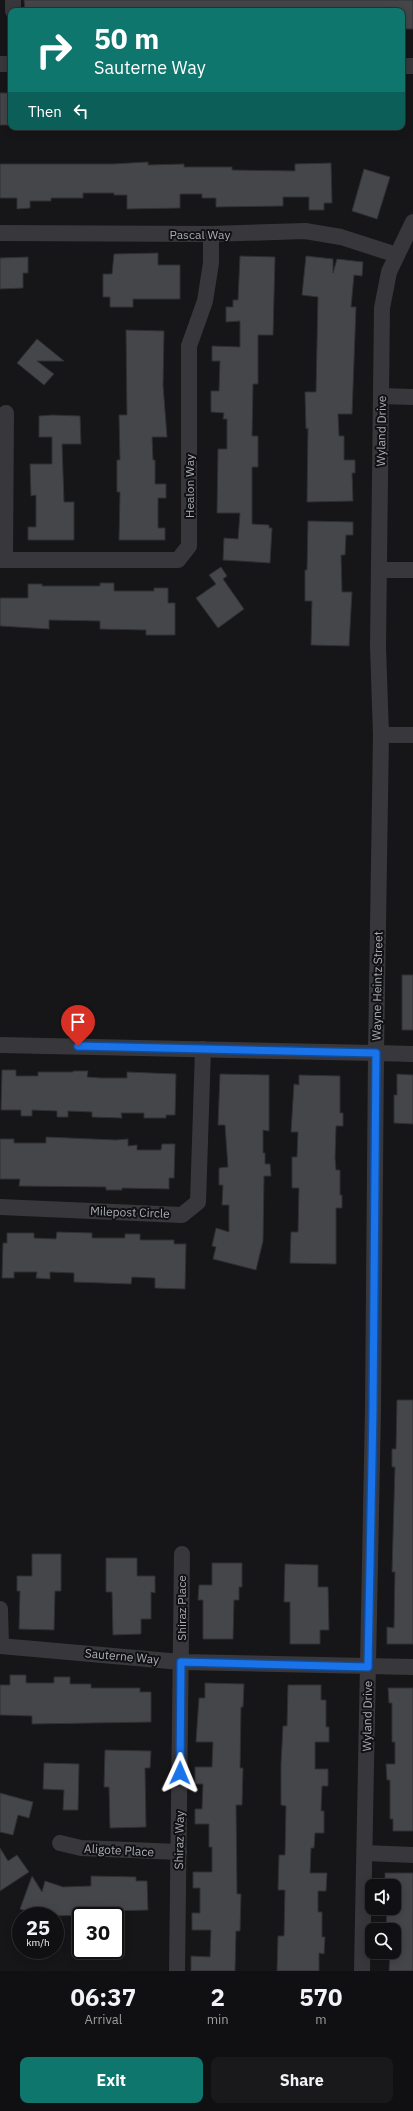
<!DOCTYPE html>
<style>
:root{--surface:#101012;--page:#19191b;--text:#f1f3f6;--muted:#9c9d9f;--line:#303032;--accent:#0f766e}
body{margin:0;font-family:"IBM Plex Sans",sans-serif;background:var(--page);color:var(--text);height:100vh;display:flex;flex-direction:column;font-size:15px;white-space:nowrap}
*{box-sizing:border-box;margin:0}
p{font-size:13px;color:var(--muted)}
.icon{flex:none;width:22px;height:22px;fill:none;stroke:currentColor;stroke-width:2;stroke-linecap:round;stroke-linejoin:round}
.map{position:relative;height:1971px;overflow:hidden}
.sheet{display:flex;flex-direction:column;background:var(--surface);flex:1}
.sheet>*{flex:none}
.top-card{position:absolute;left:8px;top:8px;width:397px;height:122px;border-radius:8px;box-shadow:0 2px 10px #0003,0 0 0 1px var(--line);background:#0f766e;color:#fff;overflow:hidden}
.tools{position:absolute;left:365px;top:1879px;display:grid;gap:8px}
.tools a{display:grid;place-items:center;width:36px;height:36px;border-radius:8px;background:var(--surface);box-shadow:0 2px 10px #0003,0 0 0 1px var(--line);font-size:20px}
.speed{position:absolute;left:12px;top:1907px;display:flex;gap:8px;font-size:20px;font-weight:700;text-align:center}
.speed>*{display:grid;place-content:center;width:52px;height:52px;border-radius:50%;background:var(--surface);box-shadow:0 2px 10px #0003,0 0 0 1px var(--line);line-height:1}
.speed small{font-size:10px;font-weight:400}
.speed .limit{border:2px solid #111;border-radius:6px;background:#fff;color:#111}
.pin{position:absolute;display:grid;place-items:center;width:34px;height:34px;color:#fff;margin:-41px -17px;border-radius:50% 50% 50% 0;rotate:-45deg;box-shadow:0 0 4px #0007}
.pin .icon{rotate:45deg}
.me{position:absolute;width:44px;margin:-22px;rotate:1deg;stroke-linejoin:round;filter:drop-shadow(0 0 3px #0008)}
.turn{display:flex;align-items:center;gap:14px;height:84px;padding:0 20px;font-size:18px}
.turn .icon{width:52px;height:52px;stroke-width:2.5}
.turn b{display:block;font-size:28px;line-height:34px}
.then{display:flex;align-items:center;height:38px;padding:0 20px;background:#0003;gap:8px;font-size:15px}
.eta{display:flex;justify-content:space-evenly;align-items:center;height:68px;text-align:center}
.eta b{font-size:24px;font-weight:700;line-height:28px}
.button{display:flex;gap:8px;margin-top:auto;padding:8px 20px}
.button a{flex:1;height:46px;border-radius:8px;background:var(--accent);color:#fff;font-size:16px;font-weight:700;line-height:46px;text-align:center}
.button a+a{background:var(--page);color:var(--text)}
.map>svg:first-child{display:block}
.building{fill:#45464a;stroke:#303033}
.lines{fill:none;stroke-linecap:round;stroke-linejoin:round}
.minor{stroke:#38383c;stroke-width:16}
.route-casing{stroke:#114b97;stroke-width:10}
.route{stroke:#1a73e8;stroke-width:7}
.labels{text-anchor:middle;dominant-baseline:central;stroke-width:4;stroke-linejoin:round;paint-order:stroke}
.street-label{font-size:12px;fill:#aaadb6;stroke:#111113}
</style>
<div class="map">
<svg width="413" height="1971" viewBox="0 0 413 1971">
<rect width="100%" height="100%" fill="#161618"/>
<g class="building">
<polygon points="24,0 413,0 413,29 402,29 402,11 25,11"/>
<rect x="0" y="93" width="11" height="32"/>
<polygon points="148,162 148,165 184,164 184,167 232,167 232,170 295,171 295,164 331,163 332,203 324,203 324,210 309,210 309,197 283,197 283,206 216,207 216,198 202,198 202,194 180,194 180,208 127,209 127,195 114,195 114,193 83,193 83,198 51,198 51,201 30,201 30,208 17,209 17,198 0,198 0,164 113,164"/>
<polygon points="364,169 390,177 377,219 352,211"/>
<polygon points="158,253 158,265 180,265 180,299 133,299 133,307 110,307 110,297 103,297 103,274 112,274 114,254"/>
<polygon points="240,256 275,257 273,335 258,335 258,384 253,384 252,436 258,436 258,467 252,467 252,524 269,525 269,528 272,528 270,563 223,560 224,538 238,539 240,513 217,513 218,449 227,449 227,419 223,419 224,413 211,412 211,391 219,391 220,361 212,361 212,346 240,347 240,321 226,322 226,307 233,307 233,300 238,300"/>
<polygon points="306,256 333,259 333,273 337,259 363,262 362,276 354,275 351,307 356,307 352,414 338,414 339,436 344,436 344,460 355,460 355,473 352,473 353,501 307,502 308,428 306,429 305,392 316,392 318,297 302,295"/>
<polygon points="28,257 28,273 23,273 23,288 0,289 0,258"/>
<polygon points="126,330 164,331 163,385 167,437 152,437 153,460 155,460 155,484 166,484 166,498 158,498 158,528 165,528 165,540 119,540 120,492 117,492 117,460 120,460 119,415 127,415"/>
<polygon points="37,339 64,361 37,361 54,374 44,385 17,363"/>
<polygon points="52,415 80,416 81,444 62,444 64,502 74,502 74,540 28,540 28,527 36,527 36,495 31,496 30,464 52,464 52,437 39,437 39,416"/>
<polygon points="308,521 353,522 353,535 346,535 345,555 341,555 342,592 352,592 349,646 311,645 312,601 305,601 305,570 307,570"/>
<polygon points="221,567 227,576 223,579 244,609 218,628 196,598 216,584 209,575"/>
<polygon points="100,583 114,583 114,591 154,591 154,588 168,588 168,603 175,603 175,635 146,635 146,630 100,629 100,621 49,620 49,629 0,626 0,598 28,598 28,584 42,584 42,586 100,586"/>
<rect x="402" y="975" width="11" height="55"/>
<polygon points="2,1070 16,1070 16,1076 38,1076 38,1072 73,1072 73,1071 88,1071 87,1077 101,1078 127,1078 127,1072 176,1074 175,1115 166,1115 166,1118 144,1118 144,1113 121,1113 122,1118 92,1117 92,1112 68,1111 68,1117 57,1117 57,1111 32,1110 32,1116 21,1116 21,1110 1,1110"/>
<polygon points="220,1074 269,1075 269,1131 263,1130 263,1153 265,1153 265,1164 270,1164 271,1176 264,1176 263,1241 256,1270 213,1259 216,1247 212,1246 216,1228 229,1232 229,1205 222,1205 223,1185 219,1185 219,1168 228,1167 225,1125 218,1125"/>
<polygon points="397,1074 413,1075 413,1124 394,1123 394,1095 397,1095"/>
<polygon points="299,1075 340,1076 340,1113 343,1113 343,1126 336,1126 335,1158 336,1170 340,1170 340,1195 342,1195 342,1208 336,1208 336,1264 290,1263 291,1232 298,1232 299,1188 292,1188 292,1157 297,1157 298,1132 291,1132 294,1084 299,1085"/>
<polygon points="46,1137 116,1140 128,1139 128,1146 137,1145 137,1150 161,1150 162,1144 175,1144 174,1178 169,1178 169,1189 122,1188 122,1190 106,1190 106,1187 19,1186 20,1179 0,1179 0,1139 14,1139 14,1143 46,1143"/>
<polygon points="57,1232 92,1233 92,1238 125,1238 125,1234 140,1234 140,1240 174,1240 174,1244 186,1244 185,1289 155,1288 155,1278 132,1277 131,1284 74,1282 74,1273 50,1272 50,1279 36,1278 37,1272 14,1272 14,1278 2,1278 3,1243 7,1243 7,1233 34,1233 34,1238 56,1239"/>
<polygon points="397,1400 413,1400 413,1644 387,1644 387,1627 394,1628 395,1572 392,1572 395,1467 392,1467 392,1449 396,1449"/>
<polygon points="32,1554 61,1554 61,1591 55,1591 54,1630 19,1629 20,1591 17,1591 17,1576 32,1576"/>
<polygon points="106,1558 137,1558 137,1576 155,1576 155,1593 151,1592 151,1619 141,1619 141,1634 113,1635 112,1592 106,1592"/>
<polygon points="212,1563 242,1563 242,1587 239,1587 239,1600 234,1600 233,1639 203,1639 203,1600 198,1600 199,1585 212,1585"/>
<polygon points="285,1564 318,1565 318,1587 328,1587 329,1630 320,1630 320,1644 290,1644 290,1602 284,1602"/>
<polygon points="10,1675 26,1675 26,1683 54,1683 54,1677 70,1677 70,1684 91,1684 91,1688 140,1688 140,1692 151,1692 151,1722 32,1724 32,1716 0,1715 0,1685 10,1685"/>
<polygon points="205,1683 244,1684 243,1707 241,1707 240,1768 243,1768 242,1805 236,1805 237,1894 241,1894 240,1931 236,1931 235,1971 191,1971 191,1956 210,1957 211,1930 192,1930 192,1913 200,1913 200,1888 193,1888 193,1872 212,1872 212,1847 209,1847 209,1824 195,1824 195,1809 202,1809 203,1784 195,1784 195,1767 212,1767 213,1742 196,1742 199,1698 205,1698"/>
<polygon points="288,1685 321,1685 321,1700 326,1700 326,1727 329,1727 329,1742 315,1742 315,1769 328,1769 328,1786 322,1786 321,1811 324,1811 324,1833 315,1833 314,1848 311,1848 310,1873 327,1873 326,1891 318,1891 318,1912 322,1912 322,1937 325,1937 324,1954 319,1953 319,1971 277,1971 278,1936 284,1936 285,1890 278,1890 279,1855 285,1855 286,1806 281,1805 281,1764 283,1726 287,1726"/>
<polygon points="388,1688 413,1688 413,1831 393,1831 393,1819 390,1819 390,1780 387,1780 386,1764 395,1764 395,1742 392,1742 392,1703 389,1703"/>
<polygon points="105,1750 151,1751 150,1768 145,1768 146,1827 110,1828 109,1787 104,1787"/>
<polygon points="44,1763 79,1764 78,1810 63,1810 64,1790 43,1789"/>
<polygon points="0,1793 33,1802 29,1818 18,1815 13,1835 0,1832"/>
<polygon points="0,1848 8,1861 17,1855 29,1872 0,1891"/>
<polygon points="385,1873 413,1873 413,1971 389,1971 390,1952 394,1952 394,1930 386,1930 387,1910 394,1910 394,1886 385,1886"/>
<polygon points="32,1876 42,1892 45,1881 63,1887 91,1886 91,1876 136,1877 136,1881 147,1881 148,1910 106,1911 106,1915 41,1916 20,1909"/>
</g>
<g class="lines">
<g class="minor">
<polyline points="13,11 13,0"/>
<polyline points="0,64 11,64"/>
<polyline points="402,66 413,66"/>
<polyline points="413,222 389,272 382,308 378,647 381,735 413,735"/>
<polyline points="0,233 211,234 305,231 341,237 397,255"/>
<polyline points="381,396 413,397"/>
<polyline points="0,560 178,560 189,546 189,346 205,301 211,263 211,234"/>
<polyline points="5,560 6,413"/>
<polyline points="379,570 413,570"/>
<polyline points="0,1045 376,1053 381,735"/>
<polyline points="0,1207 182,1215 198,1202 203,1049"/>
<polyline points="0,1609 1,1646"/>
<polyline points="0,1646 181,1662 413,1667"/>
<polyline points="60,1843 81,1848 179,1852"/>
<polyline points="365,1853 413,1855"/>
<polyline points="177,1971 182,1554"/>
<polyline points="362,1971 373,1409 376,1053 413,1054"/>
</g>
</g>
<g class="lines">
<g class="route-casing">
<polyline id="route" points="78,1046 376,1053 373,1409 368,1667 181,1662 180,1773"/>
</g>
<use href="#route" class="route"/>
</g>
<g class="labels">
<g class="street-label">
<text x="200" y="234">Pascal Way</text>
<text transform="translate(381 431) rotate(-89)">Wyland Drive</text>
<text transform="translate(189 486) rotate(-90)">Healon Way</text>
<text transform="translate(377 986) rotate(-89)">Wayne Heintz Street</text>
<text transform="translate(130 1212) rotate(2)">Milepost Circle</text>
<text transform="translate(181 1608) rotate(-90)">Shiraz Place</text>
<text transform="translate(122 1656) rotate(5)">Sauterne Way</text>
<text transform="translate(367 1716) rotate(-89)">Wyland Drive</text>
<text transform="translate(179 1840) rotate(-89)">Shiraz Way</text>
<text transform="translate(119 1850) rotate(3)">Aligote Place</text>
</g>
</g>
</svg>
<div class="tools">
<a><svg class="icon" aria-label="sound" viewBox="0 0 24 24"><path d="M4 9h4l5-4v14l-5-4H4zM17 9q2 3 0 6"/></svg></a>
<a><svg class="icon" aria-label="search" viewBox="0 0 24 24"><circle cx="10" cy="10" r="6"/><path d="M15 15l6 6"/></svg></a>
</div>
<div class="speed"><div>25<small>km/h</small></div><div class="limit">30</div></div>
<div class="pin" style="left:78px;top:1046px;background:#d93025"><svg class="icon" aria-label="arrive" viewBox="0 0 24 24"><path d="M6 21V4h12l-3 4 3 4H6"/></svg></div>
<svg class="me" style="left:180px;top:1773px" viewBox="-20 -20 40 40"><path d="M0-17L14 15 0 8-14 15z" fill="#1a73e8" stroke="#fff" stroke-width="4"/></svg>
<div class="top-card">
<div class="turn"><svg class="icon" aria-label="right" viewBox="0 0 24 24"><path d="M7 20v-9h11M14 6l5 5-5 5"/></svg><div><b>50 m</b>Sauterne Way</div></div>
<div class="then">Then<svg class="icon" aria-label="left" viewBox="0 0 24 24"><path d="M17 20v-9H6M10 6l-5 5 5 5"/></svg></div>
</div>
</div>
<section class="sheet">
<div class="eta">
<div><b>06:37</b><p>Arrival</p></div>
<div><b>2</b><p>min</p></div>
<div><b>570</b><p>m</p></div>
</div>
<div class="button"><a>Exit</a><a>Share</a></div>
</section>
